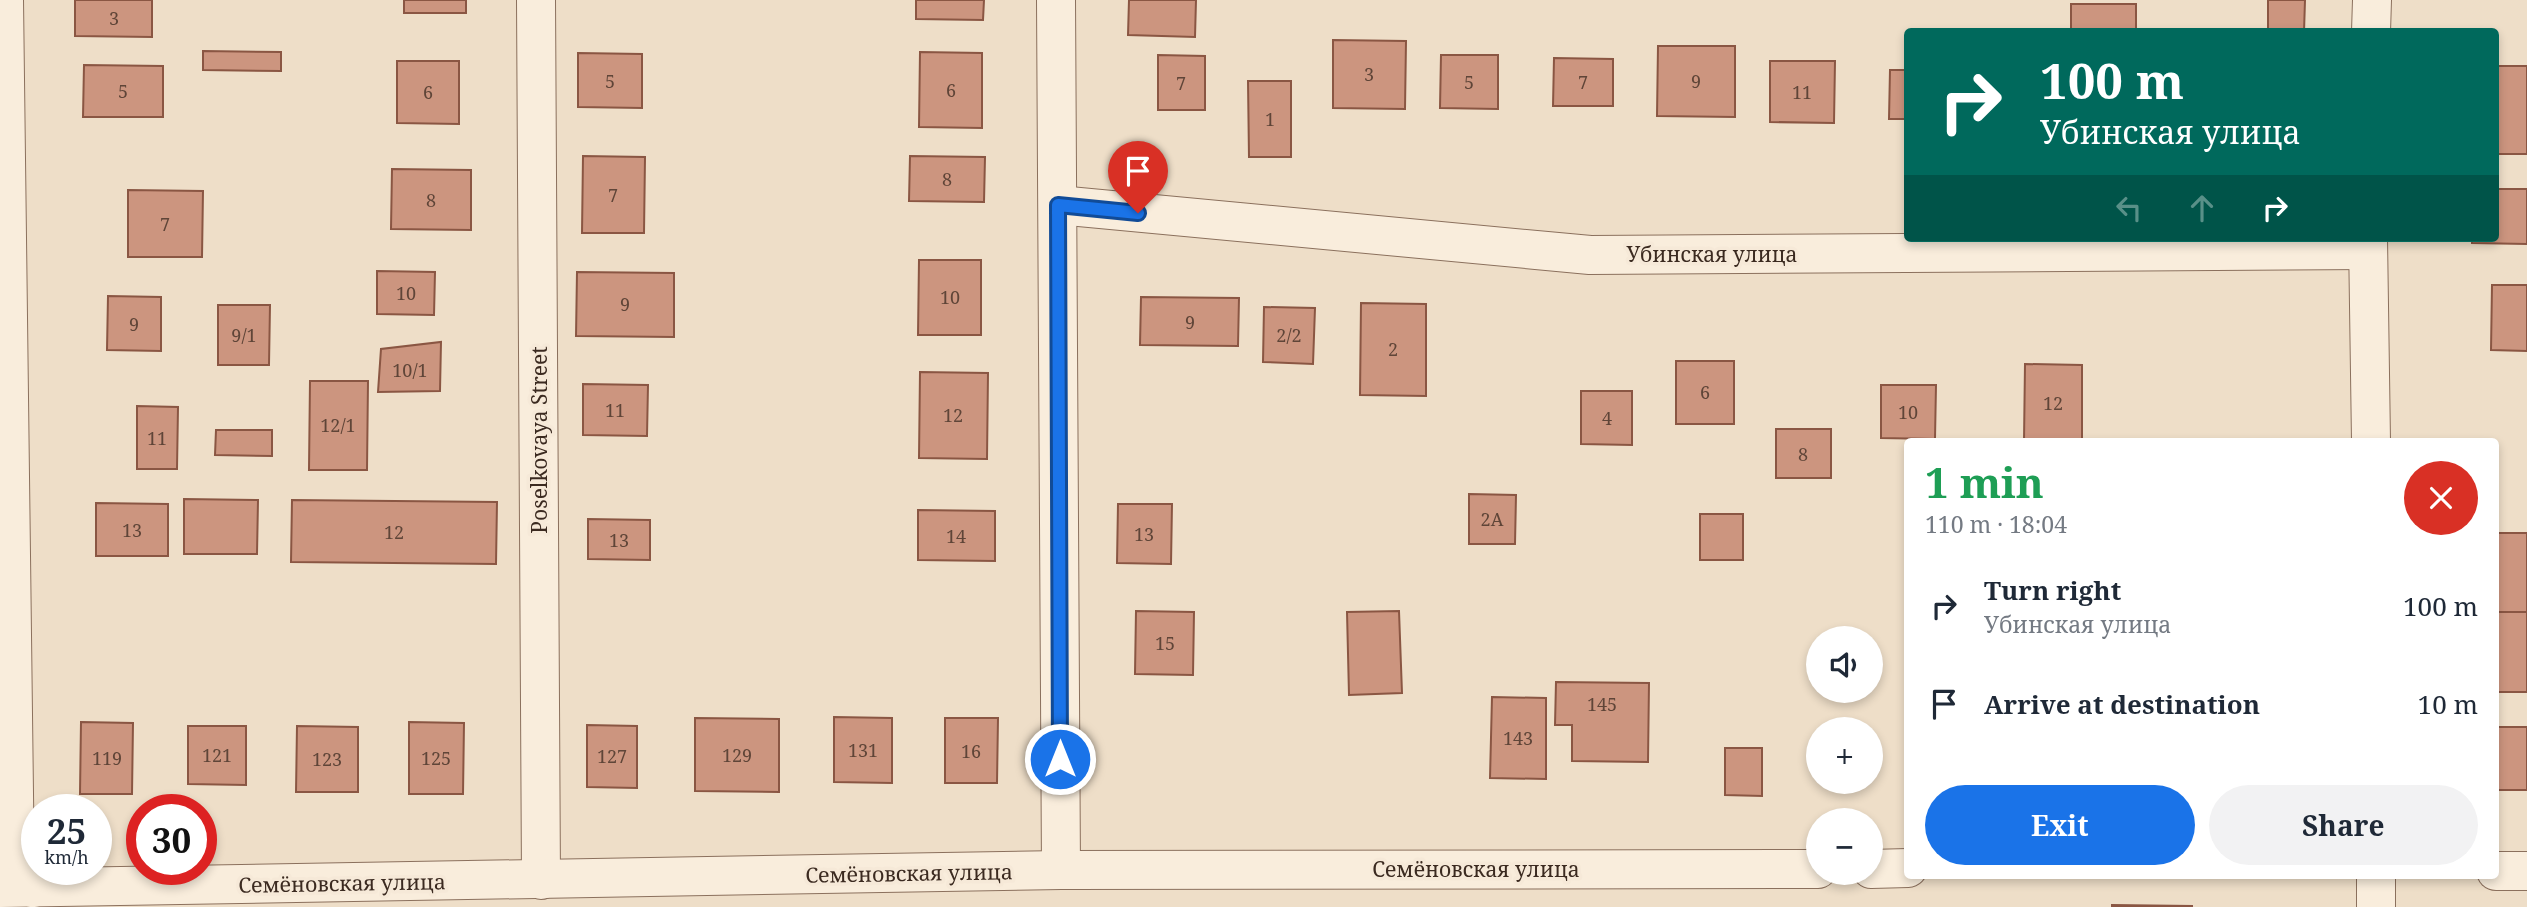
<!DOCTYPE html>
<meta charset="utf-8">
<style>
:root{--surface:#fff;--page:#f2f2f3;--text:#1f2937;--muted:#747a83;--accent:#1a73e8}
body{margin:0;font-family:"Noto Serif",serif;background:var(--page);color:var(--text);height:100vh;display:flex;flex-direction:column;font-size:26px;white-space:nowrap}
*{box-sizing:border-box;margin:0}
p{font-size:23px;color:var(--muted)}
.icon{flex:none;width:38px;height:38px;fill:none;stroke:currentColor;stroke-width:2;stroke-linecap:round;stroke-linejoin:round}
.map{position:relative;flex:1;overflow:hidden}
.sheet{position:absolute;left:1904px;top:438px;width:595px;height:441px;display:flex;flex-direction:column;background:var(--surface);border-radius:7px;box-shadow:0 4px 10px #0003}
.sheet>*{flex:none}
.hud{position:absolute;left:1904px;top:28px;width:595px;height:214px;border-radius:7px;box-shadow:0 4px 10px #0003;background:#00695c;color:#fff;overflow:hidden}
.controls{position:absolute;left:1806px;top:626px;display:grid;gap:14px}
.controls a{display:grid;place-items:center;width:77px;height:77px;border-radius:50%;background:var(--surface);box-shadow:0 4px 10px #0003;font-size:35px}
.speed{position:absolute;left:21px;top:794px;display:flex;gap:14px;font-size:35px;font-weight:700;text-align:center}
.speed>*{display:grid;place-content:center;width:91px;height:91px;border-radius:50%;background:var(--surface);box-shadow:0 4px 10px #0003;line-height:1}
.speed small{font-size:18px;font-weight:400}
.speed .limit{border:10px solid #d22;background:#fff;color:#111}
.pin{position:absolute;display:grid;place-items:center;width:60px;height:60px;color:#fff;margin:-72px -30px;border-radius:50% 50% 50% 0;rotate:-45deg;box-shadow:0 0 7px #0007}
.pin .icon{rotate:45deg}
.me{position:absolute;width:77px;margin:-38px;rotate:0deg;stroke-linejoin:round;filter:drop-shadow(0 0 5px #0008)}
.turn{display:flex;align-items:center;gap:24px;height:147px;padding:0 21px;font-size:32px}
.turn .icon{width:91px;height:91px;stroke-width:2.5}
.turn b{display:block;font-size:49px;line-height:60px}
.lanes{display:flex;align-items:center;height:66px;padding:0 21px;background:#0003;justify-content:center;gap:35px;direction:ltr}
.lanes .off{opacity:.35}
.round{display:grid;place-items:center;flex:none;width:74px;height:74px;border-radius:37px;background:var(--page)}
.head{display:flex;align-items:center;justify-content:space-between;height:119px;padding:0 21px}
h1{font-size:42px;font-weight:700;line-height:52px;color:#1e9e55}
.primary-button{display:flex;gap:14px;margin-top:auto;padding:14px 21px}
.primary-button a{flex:1;height:80px;border-radius:42px;background:var(--accent);color:#fff;font-size:28px;font-weight:700;line-height:80px;text-align:center}
.primary-button a+a{background:var(--page);color:var(--text)}
ul{padding:0;list-style:none}
li{display:flex;align-items:center;gap:21px;height:98px;padding:0 21px}
li div{flex:1}
li b{display:block;font-size:26px}
li em{font-style:normal}
.map>svg:first-child{display:block}
.building{fill:#cc957f;stroke:#8a5643;stroke-width:2}
.lines{fill:none;stroke-linecap:round;stroke-linejoin:round}
.minor-casing{stroke:#8b705d;stroke-width:40}
.minor{stroke:#f9eddc;stroke-width:38}
.route-casing{stroke:#114b97;stroke-width:18}
.route{stroke:#1a73e8;stroke-width:12}
.labels{text-anchor:middle;dominant-baseline:central;stroke-width:7;stroke-linejoin:round;paint-order:stroke}
.number-label{font-size:18px;fill:#5f4538}
.street-label{font-size:21px;fill:#3b2a20;stroke:#f6e9d8}
</style>
<div class="map">
<svg width="2527" height="907" viewBox="0 0 2527 907">
<rect width="100%" height="100%" fill="#eedec8"/>
<g class="building">
<polygon points="75,0 152,0 152,37 75,36"/>
<rect x="404" y="0" width="62" height="13"/>
<polygon points="916,0 984,0 983,20 916,19"/>
<polygon points="1129,0 1196,0 1195,37 1128,35"/>
<polygon points="2268,0 2305,0 2304,32 2268,32"/>
<rect x="2071" y="4" width="65" height="28"/>
<polygon points="1333,40 1406,41 1405,109 1333,108"/>
<polygon points="1658,46 1735,46 1735,117 1657,116"/>
<polygon points="203,51 281,52 281,71 203,70"/>
<polygon points="920,52 982,53 982,128 919,127"/>
<polygon points="578,53 642,54 642,108 578,107"/>
<polygon points="1158,55 1205,56 1205,110 1158,110"/>
<polygon points="1441,55 1498,55 1498,109 1440,108"/>
<polygon points="1554,58 1613,59 1613,106 1553,106"/>
<polygon points="397,61 459,61 459,124 397,123"/>
<polygon points="1770,61 1835,61 1834,123 1770,122"/>
<polygon points="84,65 163,66 163,117 83,117"/>
<rect x="2496" y="66" width="31" height="88"/>
<polygon points="1890,70 1908,70 1908,119 1889,119"/>
<polygon points="1248,81 1291,81 1291,157 1249,157"/>
<polygon points="583,156 645,157 644,233 582,233"/>
<polygon points="910,156 985,157 984,202 909,201"/>
<polygon points="392,169 471,170 471,230 391,229"/>
<polygon points="2496,189 2527,189 2527,244 2472,243 2472,238 2496,238"/>
<polygon points="128,190 203,191 202,257 128,257"/>
<polygon points="919,260 981,260 981,335 918,335"/>
<polygon points="377,271 435,272 434,315 377,314"/>
<polygon points="577,272 674,273 674,337 576,336"/>
<polygon points="2492,285 2527,285 2527,351 2491,350"/>
<polygon points="108,296 161,297 161,351 107,350"/>
<polygon points="1141,297 1239,298 1238,346 1140,345"/>
<polygon points="1361,303 1426,304 1426,396 1360,395"/>
<polygon points="218,305 270,305 269,365 218,365"/>
<polygon points="1264,307 1315,308 1313,364 1263,362"/>
<polygon points="441,342 440,391 378,392 381,349"/>
<rect x="1676" y="361" width="58" height="63"/>
<polygon points="2025,364 2082,365 2082,441 2024,441"/>
<polygon points="920,372 988,373 987,459 919,458"/>
<polygon points="310,381 368,381 367,470 309,470"/>
<polygon points="583,384 648,385 647,436 583,435"/>
<polygon points="1881,385 1936,385 1935,439 1881,438"/>
<polygon points="1581,391 1632,391 1632,445 1581,444"/>
<polygon points="137,406 178,407 177,469 137,469"/>
<rect x="1776" y="429" width="55" height="49"/>
<polygon points="216,430 272,430 272,456 215,455"/>
<polygon points="1469,494 1516,495 1515,544 1469,544"/>
<polygon points="184,499 258,500 257,554 184,554"/>
<polygon points="292,500 497,502 496,564 291,562"/>
<polygon points="96,503 168,504 168,556 96,556"/>
<polygon points="1118,504 1172,504 1171,564 1117,563"/>
<polygon points="918,510 995,511 995,561 918,560"/>
<rect x="1700" y="514" width="43" height="46"/>
<polygon points="588,519 650,520 650,560 588,559"/>
<rect x="2496" y="533" width="31" height="79"/>
<polygon points="1136,611 1194,612 1193,675 1135,674"/>
<polygon points="1399,611 1402,693 1349,695 1347,612"/>
<rect x="2496" y="612" width="31" height="80"/>
<polygon points="1556,682 1649,683 1648,762 1572,761 1572,725 1555,725"/>
<polygon points="1492,697 1546,698 1546,779 1490,778"/>
<polygon points="834,717 892,718 892,783 834,782"/>
<polygon points="695,718 779,719 779,792 695,791"/>
<polygon points="945,718 998,718 997,783 945,783"/>
<polygon points="81,722 133,723 132,794 80,794"/>
<polygon points="409,722 464,723 463,794 409,794"/>
<polygon points="587,725 637,726 637,788 587,787"/>
<polygon points="188,726 246,726 246,785 188,784"/>
<polygon points="297,726 358,727 358,792 296,792"/>
<rect x="2496" y="727" width="31" height="63"/>
<polygon points="1725,748 1762,748 1762,796 1725,795"/>
<polygon points="2112,905 2192,906 2192,907 2112,907"/>
</g>
<g class="lines">
<g class="minor-casing">
<g id="minor">
<polyline points="4,0 15,873 33,888"/>
<polyline points="536,0 541,880"/>
<polyline points="1056,0 1061,870"/>
<polyline points="2371,32 2372,0"/>
<polyline points="1058,205 1590,255 2368,250"/>
<polyline points="2368,238 2371,441"/>
<polyline points="1871,869 1908,868"/>
<polyline points="2496,871 2527,871"/>
<polyline points="0,888 1061,870 1818,869"/>
<polyline points="2376,907 2376,875"/>
</g>
</g>
<use href="#minor" class="minor"/>
</g>
<g class="lines">
<g class="route-casing">
<polyline id="route" points="1060,759 1058,205 1138,213"/>
</g>
<use href="#route" class="route"/>
</g>
<g class="labels">
<g class="number-label">
<text x="114" y="18">3</text>
<text x="1369" y="74">3</text>
<text x="610" y="81">5</text>
<text x="1696" y="81">9</text>
<text x="1469" y="82">5</text>
<text x="1583" y="82">7</text>
<text x="1181" y="83">7</text>
<text x="951" y="90">6</text>
<text x="123" y="91">5</text>
<text x="428" y="92">6</text>
<text x="1802" y="92">11</text>
<text x="1270" y="119">1</text>
<text x="947" y="179">8</text>
<text x="613" y="195">7</text>
<text x="431" y="200">8</text>
<text x="165" y="224">7</text>
<text x="406" y="293">10</text>
<text x="950" y="297">10</text>
<text x="625" y="304">9</text>
<text x="1190" y="322">9</text>
<text x="134" y="324">9</text>
<text x="244" y="335">9/1</text>
<text x="1289" y="335">2/2</text>
<text x="1393" y="349">2</text>
<text x="410" y="370">10/1</text>
<text x="1705" y="392">6</text>
<text x="2053" y="403">12</text>
<text x="615" y="410">11</text>
<text x="1908" y="412">10</text>
<text x="953" y="415">12</text>
<text x="1607" y="418">4</text>
<text x="338" y="425">12/1</text>
<text x="157" y="438">11</text>
<text x="1803" y="454">8</text>
<text x="1492" y="519">2А</text>
<text x="132" y="530">13</text>
<text x="394" y="532">12</text>
<text x="1144" y="534">13</text>
<text x="956" y="536">14</text>
<text x="619" y="540">13</text>
<text x="1165" y="643">15</text>
<text x="1602" y="704">145</text>
<text x="1518" y="738">143</text>
<text x="863" y="750">131</text>
<text x="971" y="751">16</text>
<text x="217" y="755">121</text>
<text x="737" y="755">129</text>
<text x="612" y="756">127</text>
<text x="107" y="758">119</text>
<text x="436" y="758">125</text>
<text x="327" y="759">123</text>
</g>
<g class="street-label">
<text x="1712" y="254">Убинская улица</text>
<text transform="translate(539 440) rotate(-90)">Poselkovaya Street</text>
<text x="1476" y="869">Семёновская улица</text>
<text transform="translate(909 873) rotate(-1)">Семёновская улица</text>
<text transform="translate(342 883) rotate(-1)">Семёновская улица</text>
</g>
</g>
</svg>
<div class="controls">
<a><svg class="icon" aria-label="sound" viewBox="0 0 24 24"><path d="M4 9h4l5-4v14l-5-4H4zM17 9q2 3 0 6"/></svg></a>
<a>+</a>
<a>−</a>
</div>
<div class="speed"><div>25<small>km/h</small></div><div class="limit">30</div></div>
<div class="pin" style="left:1138px;top:213px;background:#d93025"><svg class="icon" aria-label="arrive" viewBox="0 0 24 24"><path d="M6 21V4h12l-3 4 3 4H6"/></svg></div>
<svg class="me" style="left:1060px;top:759px" viewBox="-20 -20 40 40"><circle r="17" fill="#1a73e8" stroke="#fff" stroke-width="3"/><path d="M0-11L8 9 0 5-8 9z" fill="#fff"/></svg>
<div class="hud">
<div class="turn"><svg class="icon" aria-label="right" viewBox="0 0 24 24"><path d="M7 20v-9h11M14 6l5 5-5 5"/></svg><div><b>100 m</b>Убинская улица</div></div>
<div class="lanes"><svg class="icon off" aria-label="left" viewBox="0 0 24 24"><path d="M17 20v-9H6M10 6l-5 5 5 5"/></svg><svg class="icon off" aria-label="ahead" viewBox="0 0 24 24"><path d="M12 20V5M6 11l6-6 6 6"/></svg><svg class="icon" aria-label="right" viewBox="0 0 24 24"><path d="M7 20v-9h11M14 6l5 5-5 5"/></svg></div>
</div>
<section class="sheet">
<div class="head"><div><h1>1 min</h1><p>110 m · 18:04</p></div><a class="round" style="background:#d93025;color:#fff"><svg class="icon" aria-label="close" viewBox="0 0 24 24"><path d="M6 6l12 12M18 6L6 18"/></svg></a></div>
<ul>
<li><svg class="icon" aria-label="right" viewBox="0 0 24 24"><path d="M7 20v-9h11M14 6l5 5-5 5"/></svg><div><b>Turn right</b><p>Убинская улица</p></div><em>100 m</em></li>
<li><svg class="icon" aria-label="arrive" viewBox="0 0 24 24"><path d="M6 21V4h12l-3 4 3 4H6"/></svg><div><b>Arrive at destination</b></div><em>10 m</em></li>
</ul>
<div class="primary-button"><a>Exit</a><a>Share</a></div>
</section>
</div>
